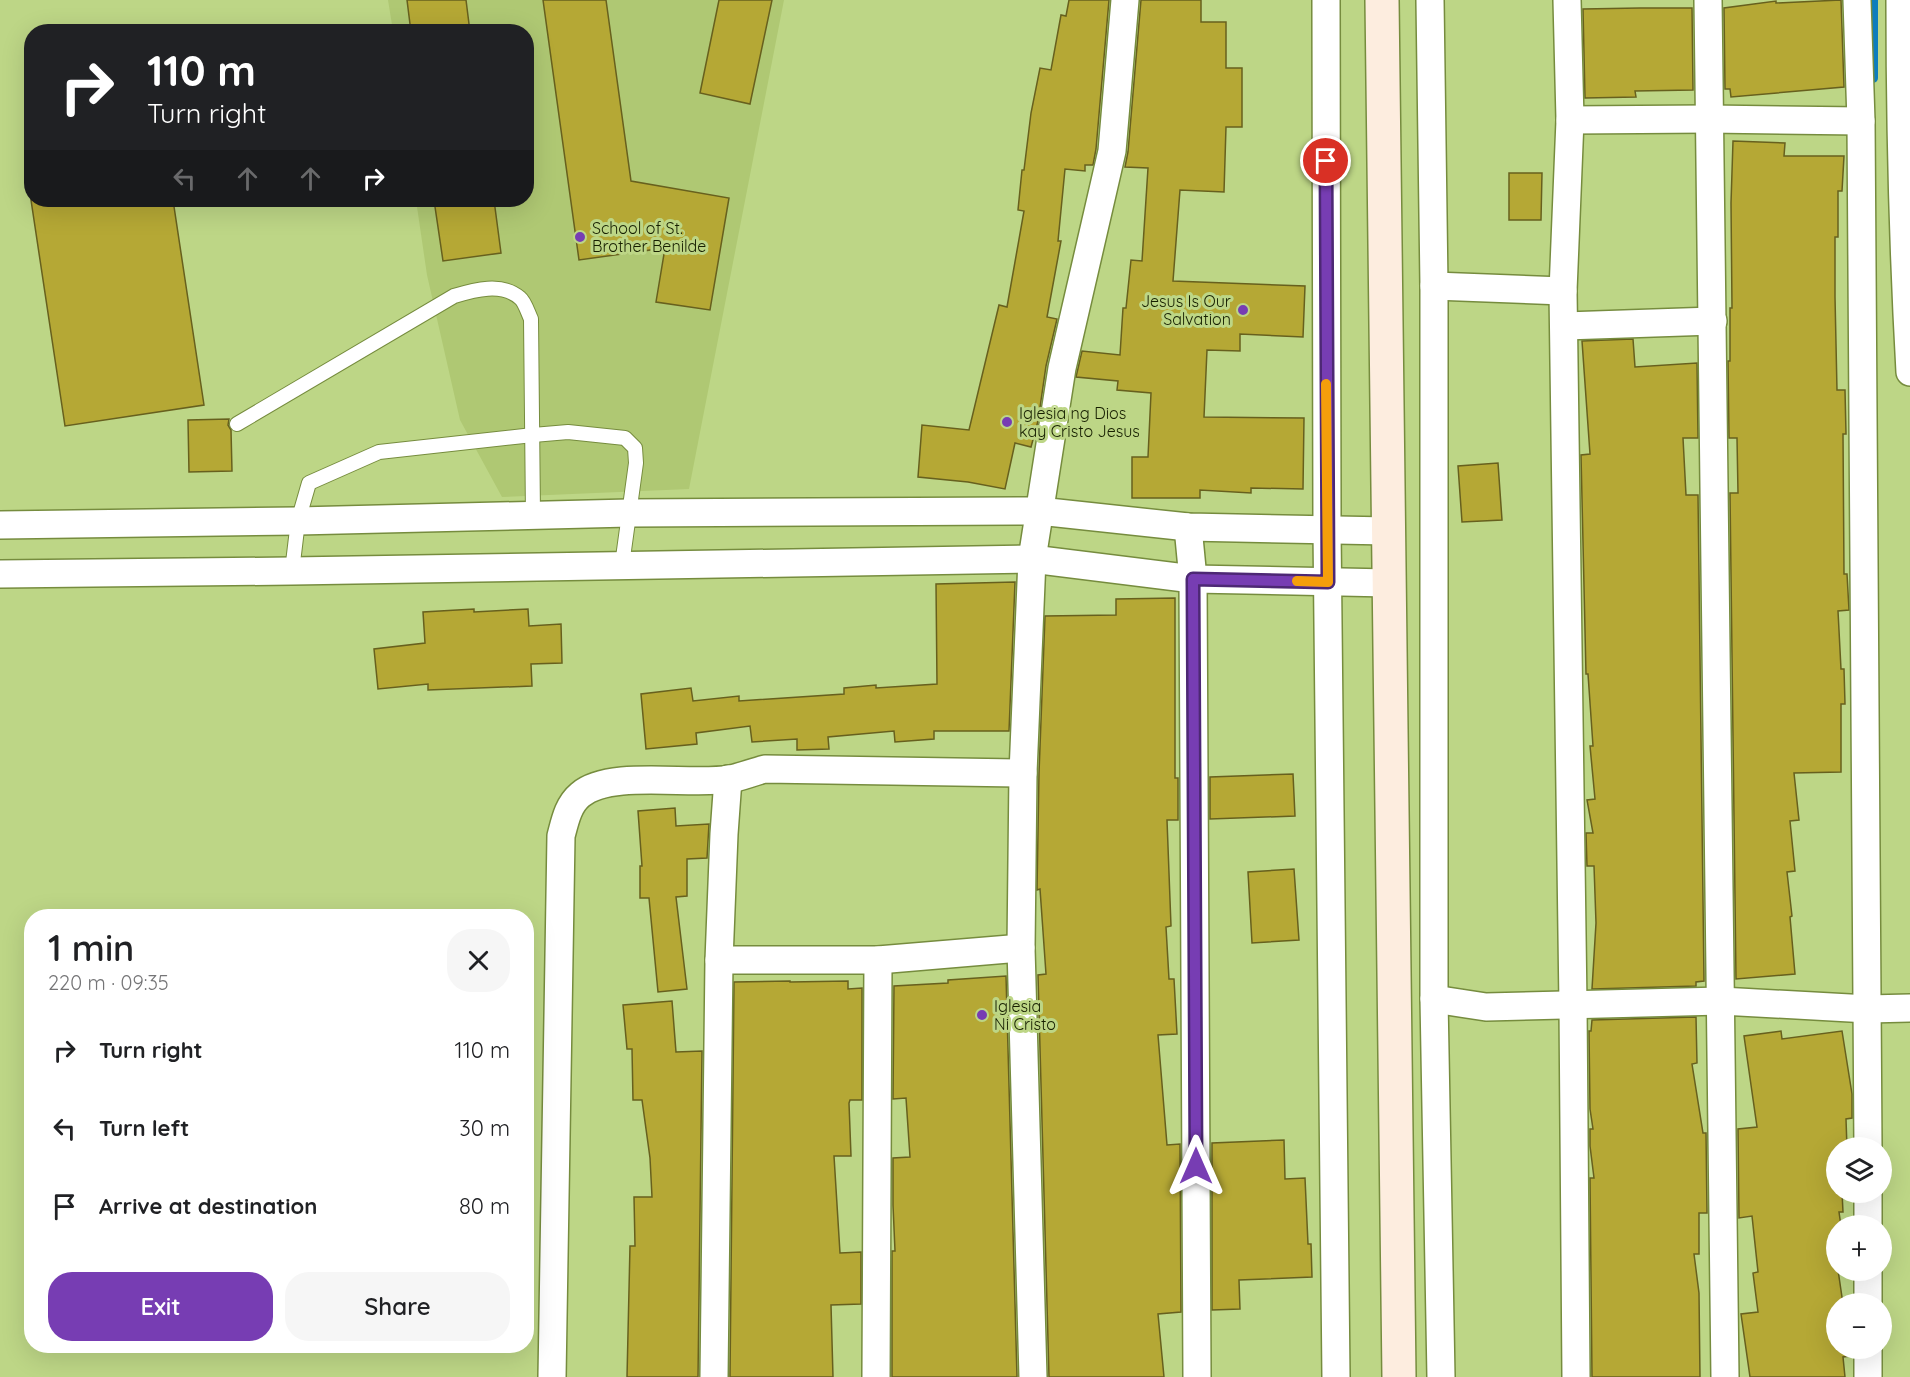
<!DOCTYPE html>
<meta charset="utf-8">
<style>
:root{--surface:#fff;--page:#f6f6f6;--text:#202124;--muted:#757577;--accent:#773db3}
body{margin:0;font-family:Quicksand,sans-serif;background:var(--page);color:var(--text);height:100vh;display:flex;flex-direction:column;font-size:22px;white-space:nowrap}
*{box-sizing:border-box;margin:0}
p{font-size:20px;color:var(--muted)}
.icon{flex:none;width:33px;height:33px;fill:none;stroke:currentColor;stroke-width:2;stroke-linecap:round;stroke-linejoin:round}
.map{position:relative;flex:1;overflow:hidden}
.panel{position:absolute;left:24px;top:909px;width:510px;height:444px;display:flex;flex-direction:column;background:var(--surface);border-radius:24px;box-shadow:0 6px 24px #0002}
.panel>*{flex:none}
.guide{position:absolute;left:24px;top:24px;width:510px;height:183px;border-radius:24px;box-shadow:0 6px 24px #0002;background:#202124;color:#fff;overflow:hidden}
.tools{position:absolute;left:1826px;top:1137px;display:grid;gap:12px}
.tools a{display:grid;place-items:center;width:66px;height:66px;border-radius:50%;background:var(--surface);box-shadow:0 6px 24px #0002;font-size:30px}
.pin{position:absolute;display:grid;place-items:center;width:51px;height:51px;color:#fff;margin:-26px;border:3px solid #fff;border-radius:50%;box-shadow:0 2px 6px #0007}
.me{position:absolute;width:66px;margin:-33px;rotate:0deg;stroke-linejoin:round;filter:drop-shadow(0 0 4px #0008)}
.turn{display:flex;align-items:center;gap:21px;height:126px;padding:0 24px;font-size:27px}
.turn .icon{width:78px;height:78px;stroke-width:2.5}
.turn b{display:block;font-size:42px;line-height:51px}
.lanes{display:flex;align-items:center;height:57px;padding:0 24px;background:#0003;justify-content:center;gap:30px;direction:ltr}
.lanes .off{opacity:.35}
.round{display:grid;place-items:center;flex:none;width:63px;height:63px;border-radius:24px;background:var(--page)}
.headline{display:flex;align-items:center;justify-content:space-between;height:102px;padding:0 24px}
h1{font-size:36px;font-weight:600;line-height:45px}
.button{display:flex;gap:12px;margin-top:auto;padding:12px 24px}
.button a{flex:1;height:69px;border-radius:24px;background:var(--accent);color:#fff;font-size:24px;font-weight:600;line-height:69px;text-align:center}
.button a+a{background:var(--page);color:var(--text)}
ul{padding:0;list-style:none}
li{display:flex;align-items:center;gap:18px;height:78px;padding:0 24px}
li div{flex:1}
li b{display:block;font-size:22px}
li em{font-style:normal}
.map>svg:first-child{display:block}
.built{fill:#afc873}
.lines{fill:none;stroke-linecap:round;stroke-linejoin:round}
.stream{stroke:#0d7dbd;stroke-width:10}
.building{fill:#b5a835;stroke:#67601e;stroke-width:1.5}
.lane-casing{stroke:#768c3e;stroke-width:16}
.street-casing{stroke:#768c3e;stroke-width:30}
.secondary-casing{stroke:#768c3e;stroke-width:36}
.lane{stroke:#fff;stroke-width:14}
.street{stroke:#fff;stroke-width:27}
.secondary{stroke:#fdeddf;stroke-width:33}
.route-casing{stroke:#4d2874;stroke-width:15}
.route{stroke:#773db3;stroke-width:10}
.slow{stroke:#f59e0b;stroke-width:10}
.poi-dot{fill:#773db3;stroke:#bdd686;stroke-width:2}
.labels{text-anchor:middle;dominant-baseline:central;stroke-width:6;stroke-linejoin:round;paint-order:stroke}
.poi-label{font-size:16px;fill:#171f00;stroke:#bdd686;text-anchor:start}
</style>
<div class="map">
<svg width="1910" height="1377" viewBox="0 0 1910 1377">
<rect width="100%" height="100%" fill="#bdd686"/>
<polygon class="built" points="388,0 784,0 689,489 502,497 460,420 427,275 416,200 526,200 526,32 393,31"/>
<g class="lines">
<polyline class="stream" points="1873,78 1873,0"/>
</g>
<g class="building">
<polygon points="407,0 466,0 470,32 411,32"/>
<polygon points="543,0 606,0 631,181 729,198 710,310 656,302 665,248 579,260"/>
<polygon points="719,0 772,0 750,104 700,93"/>
<polygon points="1069,0 1109,0 1096,149 1093,165 1085,165 1085,171 1065,169 1058,241 1061,241 1047,317 1057,319 1046,366 1038,421 1031,447 1015,443 1005,489 968,482 918,477 922,425 969,430 999,305 1007,307 1024,211 1018,210 1022,170 1024,170 1031,113 1040,68 1051,70 1061,15 1066,16"/>
<polygon points="1141,0 1201,0 1201,22 1226,22 1226,68 1242,68 1242,127 1226,127 1224,192 1180,190 1173,281 1305,286 1303,337 1240,334 1240,351 1207,350 1204,417 1304,418 1303,489 1251,488 1251,493 1200,490 1200,498 1132,498 1132,457 1148,457 1151,393 1117,390 1118,381 1076,377 1082,351 1120,355 1123,308 1126,308 1131,260 1142,261 1148,168 1125,167 1128,152"/>
<polygon points="1841,0 1844,87 1731,97 1730,89 1725,89 1724,8 1776,1 1776,3"/>
<polygon points="1640,8 1692,8 1693,90 1635,91 1636,97 1585,98 1583,9"/>
<polygon points="1733,141 1785,143 1784,156 1844,156 1842,191 1838,191 1838,237 1835,237 1835,297 1837,390 1845,390 1846,434 1843,434 1844,574 1847,574 1849,610 1838,611 1841,669 1844,669 1845,704 1841,704 1841,772 1794,773 1799,820 1790,821 1795,871 1787,872 1792,916 1790,917 1795,974 1736,979 1730,493 1738,493 1737,438 1729,438 1728,361 1730,361 1730,308 1732,308 1731,203"/>
<polygon points="1509,173 1542,173 1541,220 1509,220"/>
<polygon points="31,200 173,200 204,405 65,426"/>
<polygon points="434,200 494,200 501,253 443,261"/>
<polygon points="1633,339 1635,367 1697,363 1698,438 1683,438 1686,495 1698,495 1704,981 1696,982 1696,986 1592,989 1596,923 1594,866 1587,866 1586,833 1593,833 1587,800 1595,799 1590,746 1593,746 1588,674 1586,674 1581,455 1590,454 1582,341"/>
<polygon points="229,419 228,425 231,430 232,471 189,472 188,420"/>
<polygon points="1498,463 1502,520 1462,522 1458,466"/>
<polygon points="1015,582 1009,731 934,731 934,739 895,742 894,731 828,737 829,749 797,750 797,739 752,742 750,726 696,733 697,744 646,749 641,694 691,688 693,701 739,696 739,701 844,694 844,688 876,685 876,688 937,684 936,584"/>
<polygon points="1175,598 1175,778 1178,778 1178,820 1167,820 1171,926 1166,927 1169,979 1174,979 1177,1034 1158,1035 1167,1145 1180,1144 1181,1312 1158,1314 1164,1377 1049,1377 1038,975 1046,974 1040,889 1037,890 1039,773 1045,616 1116,615 1116,599"/>
<polygon points="474,609 474,612 528,609 529,626 561,624 562,663 531,664 532,686 428,690 428,684 378,689 374,649 425,643 423,612"/>
<polygon points="1293,774 1295,816 1210,819 1210,777"/>
<polygon points="675,808 676,826 709,824 707,858 687,859 687,896 676,897 687,989 658,992 649,898 640,898 640,866 642,866 638,811"/>
<polygon points="1294,869 1299,940 1252,943 1248,872"/>
<polygon points="1006,976 1017,1377 892,1377 892,1251 895,1251 893,1205 893,1158 910,1157 906,1098 893,1099 894,986 948,983 948,980"/>
<polygon points="790,981 790,982 848,981 848,989 862,988 862,1100 850,1100 849,1103 851,1156 834,1156 840,1253 861,1252 861,1304 831,1305 833,1377 730,1377 734,982"/>
<polygon points="672,1001 676,1052 702,1051 698,1377 627,1377 630,1246 635,1246 634,1197 652,1197 650,1158 642,1100 633,1100 632,1049 627,1049 623,1005"/>
<polygon points="1696,1017 1697,1063 1692,1064 1703,1133 1706,1133 1707,1213 1699,1213 1699,1254 1694,1254 1699,1293 1700,1377 1592,1377 1590,1178 1594,1178 1590,1146 1590,1129 1593,1129 1590,1109 1589,1031 1591,1031 1592,1020"/>
<polygon points="1781,1031 1782,1039 1842,1031 1852,1094 1852,1118 1846,1119 1847,1148 1836,1148 1836,1192 1842,1192 1843,1212 1839,1212 1841,1226 1836,1226 1836,1270 1838,1270 1843,1304 1836,1304 1836,1348 1849,1348 1850,1356 1843,1357 1845,1377 1750,1377 1741,1314 1758,1312 1753,1273 1758,1272 1752,1216 1739,1218 1738,1129 1757,1127 1744,1036"/>
<polygon points="1284,1140 1285,1179 1305,1178 1308,1244 1311,1244 1312,1277 1239,1280 1240,1309 1212,1310 1212,1143"/>
</g>
<g class="lines">
<g class="lane-casing">
<g id="lane">
<path d="M237 424 454 296C474 290 502 282 520 298 525 302 528 313 531 319L533 515"/>
<polyline points="292,571 298,521 309,483 379,452 533,435 568,432 625,438 635,448 636,463 622,565"/>
</g>
</g>
<g class="street-casing">
<g id="street">
<polyline points="1326,0 1327,530 1336,1377"/>
<polyline points="1430,0 1434,286 1434,999 1441,1377"/>
<polyline points="1567,0 1570,120 1563,291 1573,1005 1576,1377"/>
<polyline points="1708,0 1725,1377"/>
<polyline points="1857,0 1861,121 1868,1148"/>
<path d="M1900 0C1900 124 1903 248 1910 372"/>
<polyline points="1570,120 1709,119 1861,121"/>
<polyline points="1434,286 1563,291"/>
<polyline points="1565,326 1713,321"/>
<polyline points="0,525 298,521 629,513 1039,511 1188,527 1389,531"/>
<polyline points="1188,527 1193,579 1197,1377"/>
<polyline points="0,574 292,571 1032,559 1193,579 1389,583"/>
<polyline points="719,960 878,960 1021,948"/>
<polyline points="1434,999 1486,1007 1721,1001 1868,1009 1910,1008"/>
<polyline points="1868,1226 1868,1192"/>
<polyline points="1868,1304 1868,1270"/>
<path d="M552 1377 561 836C565 821 568 805 580 795 610 769 692 786 730 779 741 777 753 772 765 769L1023 773"/>
<polyline points="714,1377 719,960 724,834 728,779"/>
<polyline points="876,1377 878,960"/>
<polyline points="1033,1377 1021,948 1023,773 1032,559 1062,368 1112,151 1125,0"/>
<polyline points="1868,1377 1868,1348"/>
</g>
</g>
<g class="secondary-casing">
<polyline id="secondary" points="1382,0 1399,1377"/>
</g>
<use href="#lane" class="lane"/>
<use href="#street" class="street"/>
<use href="#secondary" class="secondary"/>
</g>
<g class="lines">
<g class="route-casing">
<polyline id="route" points="1196,1166 1193,579 1328,582 1326,161"/>
</g>
<use href="#route" class="route"/>
<polyline class="slow" points="1297,581 1328,582 1326,384"/>
</g>
<g class="poi-dot">
<circle cx="580" cy="237" r="6"/>
<circle cx="1243" cy="310" r="6"/>
<circle cx="1007" cy="422" r="6"/>
<circle cx="982" cy="1015" r="6"/>
</g>
<g class="labels">
<g class="poi-label">
<text x="592" y="228">School of St.<tspan x="592" dy="18">Brother Benilde</tspan></text>
<text x="1231" y="301" text-anchor="end">Jesus Is Our<tspan x="1231" dy="18">Salvation</tspan></text>
<text x="1019" y="413">Iglesia ng Dios<tspan x="1019" dy="18">kay Cristo Jesus</tspan></text>
<text x="994" y="1006">Iglesia<tspan x="994" dy="18">Ni Cristo</tspan></text>
</g>
</g>
</svg>
<div class="tools">
<a><svg class="icon" aria-label="layers" viewBox="0 0 24 24"><path d="M12 4l9 5-9 5-9-5zM3 14l9 5 9-5"/></svg></a>
<a>+</a>
<a>−</a>
</div>
<div class="pin" style="left:1326px;top:161px;background:#d93025"><svg class="icon" aria-label="arrive" viewBox="0 0 24 24"><path d="M6 21V4h12l-3 4 3 4H6"/></svg></div>
<svg class="me" style="left:1196px;top:1166px" viewBox="-20 -20 40 40"><path d="M0-17L14 15 0 8-14 15z" fill="#773db3" stroke="#fff" stroke-width="4"/></svg>
<div class="guide">
<div class="turn"><svg class="icon" aria-label="right" viewBox="0 0 24 24"><path d="M7 20v-9h11M14 6l5 5-5 5"/></svg><div><b>110 m</b>Turn right</div></div>
<div class="lanes"><svg class="icon off" aria-label="left" viewBox="0 0 24 24"><path d="M17 20v-9H6M10 6l-5 5 5 5"/></svg><svg class="icon off" aria-label="ahead" viewBox="0 0 24 24"><path d="M12 20V5M6 11l6-6 6 6"/></svg><svg class="icon off" aria-label="ahead" viewBox="0 0 24 24"><path d="M12 20V5M6 11l6-6 6 6"/></svg><svg class="icon" aria-label="right" viewBox="0 0 24 24"><path d="M7 20v-9h11M14 6l5 5-5 5"/></svg></div>
</div>
<section class="panel">
<div class="headline"><div><h1>1 min</h1><p>220 m · 09:35</p></div><a class="round"><svg class="icon" aria-label="close" viewBox="0 0 24 24"><path d="M6 6l12 12M18 6L6 18"/></svg></a></div>
<ul>
<li><svg class="icon" aria-label="right" viewBox="0 0 24 24"><path d="M7 20v-9h11M14 6l5 5-5 5"/></svg><div><b>Turn right</b></div><em>110 m</em></li>
<li><svg class="icon" aria-label="left" viewBox="0 0 24 24"><path d="M17 20v-9H6M10 6l-5 5 5 5"/></svg><div><b>Turn left</b></div><em>30 m</em></li>
<li><svg class="icon" aria-label="arrive" viewBox="0 0 24 24"><path d="M6 21V4h12l-3 4 3 4H6"/></svg><div><b>Arrive at destination</b></div><em>80 m</em></li>
</ul>
<div class="button"><a>Exit</a><a>Share</a></div>
</section>
</div>
